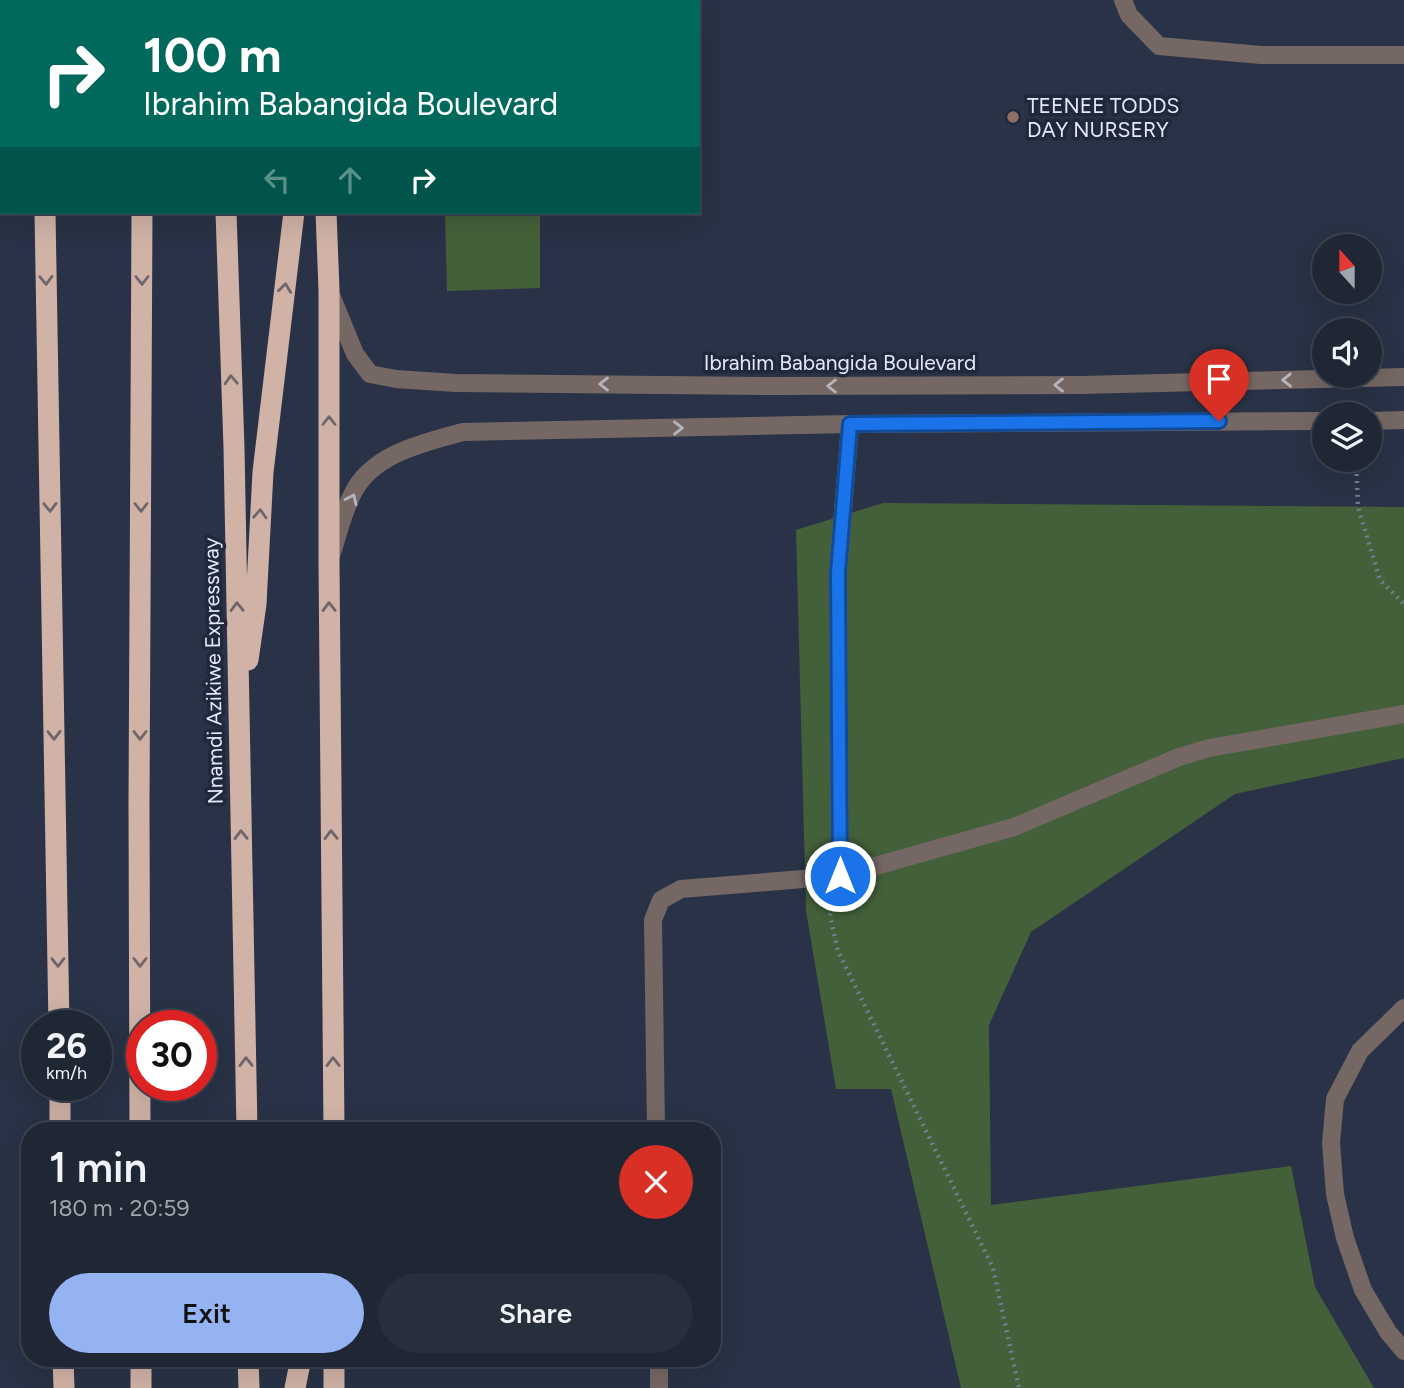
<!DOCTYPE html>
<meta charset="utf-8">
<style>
:root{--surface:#1f2634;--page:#272e3c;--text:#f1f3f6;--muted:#a1a5ac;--line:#3c434f;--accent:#95b2f1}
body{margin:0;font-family:Figtree,sans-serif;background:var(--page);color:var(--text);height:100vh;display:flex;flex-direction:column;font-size:26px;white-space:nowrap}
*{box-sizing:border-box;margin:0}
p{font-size:23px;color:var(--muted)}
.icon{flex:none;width:38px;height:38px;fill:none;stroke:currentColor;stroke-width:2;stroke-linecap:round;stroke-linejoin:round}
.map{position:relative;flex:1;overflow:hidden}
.drawer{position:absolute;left:21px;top:1122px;width:700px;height:245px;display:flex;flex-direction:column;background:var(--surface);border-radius:28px;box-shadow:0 7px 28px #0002,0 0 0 2px var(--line)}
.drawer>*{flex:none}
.guide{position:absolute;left:0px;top:0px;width:700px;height:214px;box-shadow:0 7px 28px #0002,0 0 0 2px var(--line);background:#00695c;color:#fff;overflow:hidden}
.needle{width:46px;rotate:339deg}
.fabs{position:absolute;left:1312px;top:234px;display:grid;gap:14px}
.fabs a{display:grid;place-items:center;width:70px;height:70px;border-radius:50%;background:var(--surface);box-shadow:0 7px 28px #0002,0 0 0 2px var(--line);font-size:35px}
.speed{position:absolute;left:21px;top:1010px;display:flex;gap:14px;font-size:35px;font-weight:700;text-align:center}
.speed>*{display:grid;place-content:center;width:91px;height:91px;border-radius:50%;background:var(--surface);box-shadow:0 7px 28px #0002,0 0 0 2px var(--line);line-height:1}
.speed small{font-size:18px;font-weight:400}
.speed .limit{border:10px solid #d22;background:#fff;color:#111}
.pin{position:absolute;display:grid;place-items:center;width:60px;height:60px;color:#fff;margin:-72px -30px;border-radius:50% 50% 50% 0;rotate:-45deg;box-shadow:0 0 7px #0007}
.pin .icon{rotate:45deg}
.me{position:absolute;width:77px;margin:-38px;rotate:0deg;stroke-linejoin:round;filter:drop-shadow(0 0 5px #0008)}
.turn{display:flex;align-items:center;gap:24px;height:147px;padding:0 28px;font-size:32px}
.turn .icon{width:91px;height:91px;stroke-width:2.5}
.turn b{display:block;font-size:49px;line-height:60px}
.lanes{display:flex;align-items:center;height:66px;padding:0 28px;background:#0003;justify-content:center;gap:35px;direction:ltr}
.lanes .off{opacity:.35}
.round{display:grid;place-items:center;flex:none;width:74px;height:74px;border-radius:37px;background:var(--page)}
.overview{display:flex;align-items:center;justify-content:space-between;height:119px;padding:0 28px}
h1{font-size:42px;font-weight:600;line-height:52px}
.primary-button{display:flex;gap:14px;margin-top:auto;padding:14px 28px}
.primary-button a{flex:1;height:80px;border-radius:42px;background:var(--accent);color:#111;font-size:28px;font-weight:600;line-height:80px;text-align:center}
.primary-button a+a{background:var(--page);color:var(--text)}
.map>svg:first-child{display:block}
.green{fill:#44603a}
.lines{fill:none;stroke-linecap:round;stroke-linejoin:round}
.path{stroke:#757d8e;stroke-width:4.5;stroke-dasharray:2 5;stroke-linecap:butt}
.minor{stroke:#756864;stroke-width:18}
.highway{stroke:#d0b2a6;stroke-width:21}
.oneway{stroke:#6f666c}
.oneway2{stroke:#b7b5bc}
.route-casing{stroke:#114b97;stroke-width:18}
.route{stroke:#1a73e8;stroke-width:12}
.education-dot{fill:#8d6e63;stroke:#20283c;stroke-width:2.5}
.labels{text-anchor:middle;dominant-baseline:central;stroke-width:7;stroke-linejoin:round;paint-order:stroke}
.poi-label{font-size:21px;fill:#e3e9f6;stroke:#20283c;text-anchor:start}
.street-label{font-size:21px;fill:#e3e9f6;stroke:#20283c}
</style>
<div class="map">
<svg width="1404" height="1388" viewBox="0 0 1404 1388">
<rect width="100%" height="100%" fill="#293246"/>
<g class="green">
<polygon points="445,212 540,212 540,288 447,291"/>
<polygon points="883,503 1404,507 1404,758 1235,794 1031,932 989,1025 991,1205 1291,1166 1315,1287 1374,1388 961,1388 891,1089 836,1089 806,911 796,530"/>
</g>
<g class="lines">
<g class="path">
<polyline points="1356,460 1358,507 1380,580 1404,604"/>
<polyline points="834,900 830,916 838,951 993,1268 1019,1388"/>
</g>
<g class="minor">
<polyline points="1123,0 1129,15 1159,46 1261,55 1404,55"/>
<polyline points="331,295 355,354 370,374 396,379 456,383 773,386 1081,385 1404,377"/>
<polyline points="1370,421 1404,420"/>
<path d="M332 553C338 534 343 513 352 495 371 454 423 443 463 432L850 424 1325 421"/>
<polyline points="840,876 838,573 850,424"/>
<polyline points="1404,1008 1360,1051 1335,1099 1331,1143 1335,1194 1345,1238 1363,1290 1388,1332 1404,1351"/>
<polyline points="656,1130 653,920 661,900 681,889 840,876 1014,827 1179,757 1209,748 1404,714"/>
<polyline points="659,1358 659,1388"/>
</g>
<g class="highway">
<polyline points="41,0 41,2"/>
<polyline points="143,2 143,0"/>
<polyline points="224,2 224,0"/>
<polyline points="318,2 319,0"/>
<polyline points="45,212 59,1026"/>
<polyline points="226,212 234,448 247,1130"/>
<polyline points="326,212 329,290 329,563 334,1130"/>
<polyline points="248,660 256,604 263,472 294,212"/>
<polyline points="60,1085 60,1130"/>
<polyline points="140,1130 139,804 142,212"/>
<polyline points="63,1358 64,1388"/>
<polyline points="141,1358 141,1388"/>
<polyline points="248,1358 249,1388"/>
<polyline points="295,1388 301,1358"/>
<polyline points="334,1388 334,1358"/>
</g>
</g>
<defs><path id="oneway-chevron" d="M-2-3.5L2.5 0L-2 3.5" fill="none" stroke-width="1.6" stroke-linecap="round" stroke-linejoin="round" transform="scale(1.75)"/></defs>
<g class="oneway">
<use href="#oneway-chevron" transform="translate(46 280) rotate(89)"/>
<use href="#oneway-chevron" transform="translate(142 280) rotate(90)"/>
<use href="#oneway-chevron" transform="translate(285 288) rotate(-83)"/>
<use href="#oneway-chevron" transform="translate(231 380) rotate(-93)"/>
<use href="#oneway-chevron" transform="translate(329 421) rotate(-90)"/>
<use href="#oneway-chevron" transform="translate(50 507) rotate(89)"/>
<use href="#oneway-chevron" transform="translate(141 507) rotate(90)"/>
<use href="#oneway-chevron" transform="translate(260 514) rotate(-87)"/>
<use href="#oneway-chevron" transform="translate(237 607) rotate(-91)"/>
<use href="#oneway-chevron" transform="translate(329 607) rotate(-91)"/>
<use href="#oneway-chevron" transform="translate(54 735) rotate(89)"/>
<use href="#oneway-chevron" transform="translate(140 735) rotate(90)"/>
<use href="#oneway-chevron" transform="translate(241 835) rotate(-91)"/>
<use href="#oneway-chevron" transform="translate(331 835) rotate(-91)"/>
<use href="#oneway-chevron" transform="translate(58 962) rotate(89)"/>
<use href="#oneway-chevron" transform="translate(140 962) rotate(90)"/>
<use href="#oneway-chevron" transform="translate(246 1062) rotate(-91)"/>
<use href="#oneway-chevron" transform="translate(333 1062) rotate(-91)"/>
</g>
<g class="oneway2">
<use href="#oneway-chevron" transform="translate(1287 380) rotate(179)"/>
<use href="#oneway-chevron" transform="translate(604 384) rotate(-180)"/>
<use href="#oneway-chevron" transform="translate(1059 385) rotate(180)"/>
<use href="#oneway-chevron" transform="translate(832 386) rotate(180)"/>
<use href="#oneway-chevron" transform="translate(678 428) rotate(-1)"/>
<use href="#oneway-chevron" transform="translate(352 499) rotate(-65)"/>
</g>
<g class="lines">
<g class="route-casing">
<polyline id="route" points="840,876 838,573 850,424 1219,421"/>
</g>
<use href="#route" class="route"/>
</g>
<circle class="education-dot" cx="1013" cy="117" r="7"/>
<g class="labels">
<g class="poi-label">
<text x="1027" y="105">TEENEE TODDS<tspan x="1027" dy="24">DAY NURSERY</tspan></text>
</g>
<g class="street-label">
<text x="840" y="362">Ibrahim Babangida Boulevard</text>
<text transform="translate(213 671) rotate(-91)">Nnamdi Azikiwe Expressway</text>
</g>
</g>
</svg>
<div class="fabs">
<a><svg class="needle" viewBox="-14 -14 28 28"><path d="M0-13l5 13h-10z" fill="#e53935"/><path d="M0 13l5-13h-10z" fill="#a1a5ac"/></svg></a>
<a><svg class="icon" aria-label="sound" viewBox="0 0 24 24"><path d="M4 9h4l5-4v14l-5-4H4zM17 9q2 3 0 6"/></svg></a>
<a><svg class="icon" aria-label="layers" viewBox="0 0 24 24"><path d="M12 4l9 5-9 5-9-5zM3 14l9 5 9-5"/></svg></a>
</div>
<div class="speed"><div>26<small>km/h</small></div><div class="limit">30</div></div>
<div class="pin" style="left:1219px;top:421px;background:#d93025"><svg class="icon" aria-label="arrive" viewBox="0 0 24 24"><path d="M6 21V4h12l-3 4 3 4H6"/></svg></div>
<svg class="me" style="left:840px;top:876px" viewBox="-20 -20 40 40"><circle r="17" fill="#1a73e8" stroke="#fff" stroke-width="3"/><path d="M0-11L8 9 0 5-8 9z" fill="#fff"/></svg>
<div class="guide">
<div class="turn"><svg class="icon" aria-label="right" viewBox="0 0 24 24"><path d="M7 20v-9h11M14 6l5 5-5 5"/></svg><div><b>100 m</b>Ibrahim Babangida Boulevard</div></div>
<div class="lanes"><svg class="icon off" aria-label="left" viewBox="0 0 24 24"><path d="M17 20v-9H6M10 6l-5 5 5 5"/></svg><svg class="icon off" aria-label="ahead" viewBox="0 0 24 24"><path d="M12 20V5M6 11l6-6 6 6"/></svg><svg class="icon" aria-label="right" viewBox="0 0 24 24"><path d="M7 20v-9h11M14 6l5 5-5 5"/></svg></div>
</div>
<section class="drawer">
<div class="overview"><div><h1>1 min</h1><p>180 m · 20:59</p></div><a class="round" style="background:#d93025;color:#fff"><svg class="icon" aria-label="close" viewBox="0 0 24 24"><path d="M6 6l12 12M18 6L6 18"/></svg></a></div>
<div class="primary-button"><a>Exit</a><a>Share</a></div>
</section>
</div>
